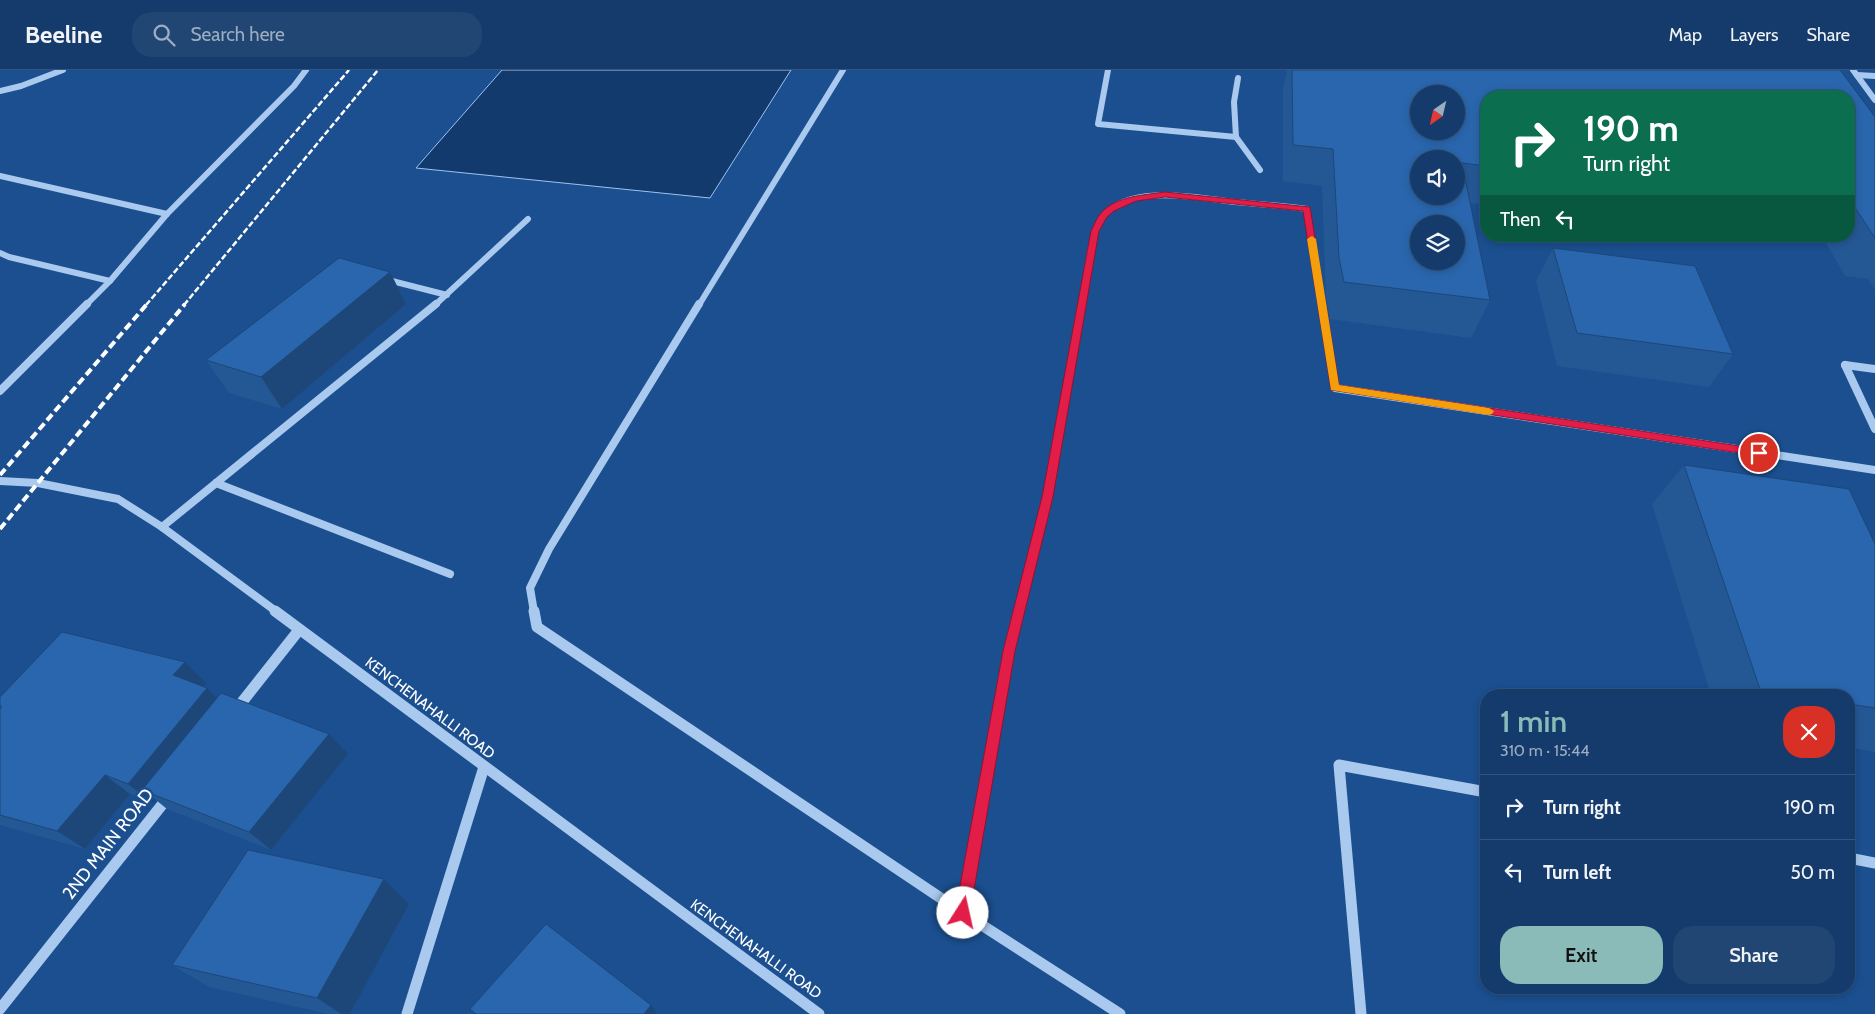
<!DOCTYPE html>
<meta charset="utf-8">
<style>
:root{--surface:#143b6b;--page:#214673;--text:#f1f3f6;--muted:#9dadc1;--line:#33557e;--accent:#8bbbb9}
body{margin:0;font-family:Cabin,sans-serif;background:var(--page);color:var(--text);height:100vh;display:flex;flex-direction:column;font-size:19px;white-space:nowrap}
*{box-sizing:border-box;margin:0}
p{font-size:16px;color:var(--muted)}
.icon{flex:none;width:28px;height:28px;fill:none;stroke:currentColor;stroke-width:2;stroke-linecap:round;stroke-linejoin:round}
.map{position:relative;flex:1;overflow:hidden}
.side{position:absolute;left:1480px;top:619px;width:375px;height:305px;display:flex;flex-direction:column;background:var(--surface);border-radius:20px;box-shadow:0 2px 8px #0003,0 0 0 1px var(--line)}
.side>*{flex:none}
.hud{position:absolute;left:1480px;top:20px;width:375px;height:152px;border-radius:20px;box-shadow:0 2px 8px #0003,0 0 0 1px var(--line);background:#0b6e4f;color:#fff;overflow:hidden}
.needle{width:32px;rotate:214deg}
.tools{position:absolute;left:1410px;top:15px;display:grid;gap:10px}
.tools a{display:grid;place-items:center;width:55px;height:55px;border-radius:50%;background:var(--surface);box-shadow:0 2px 8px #0003,0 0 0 1px var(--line);font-size:25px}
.pin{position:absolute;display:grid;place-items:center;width:42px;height:42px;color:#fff;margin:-21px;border:2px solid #fff;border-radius:50%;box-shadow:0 1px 5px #0007}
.me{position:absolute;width:55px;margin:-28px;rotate:10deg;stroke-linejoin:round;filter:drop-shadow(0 0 4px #0008)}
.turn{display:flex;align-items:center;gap:18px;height:105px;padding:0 20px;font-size:22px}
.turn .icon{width:65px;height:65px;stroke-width:2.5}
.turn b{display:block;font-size:35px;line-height:42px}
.then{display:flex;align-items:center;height:48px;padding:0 20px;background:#0003;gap:10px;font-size:19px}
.round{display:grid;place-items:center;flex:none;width:52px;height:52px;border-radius:20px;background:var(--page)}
.overview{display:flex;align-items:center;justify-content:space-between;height:85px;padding:0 20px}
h1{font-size:30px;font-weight:600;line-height:38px;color:var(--accent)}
.cta{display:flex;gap:10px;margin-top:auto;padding:10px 20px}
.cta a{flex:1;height:58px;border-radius:20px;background:var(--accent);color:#111;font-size:20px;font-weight:600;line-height:58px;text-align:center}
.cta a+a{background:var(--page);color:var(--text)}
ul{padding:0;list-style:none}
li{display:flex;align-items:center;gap:15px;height:65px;padding:0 20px;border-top:1px solid var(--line)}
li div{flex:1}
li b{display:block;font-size:19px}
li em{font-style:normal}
header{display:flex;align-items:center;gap:30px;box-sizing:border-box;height:70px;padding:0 25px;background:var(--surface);border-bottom:1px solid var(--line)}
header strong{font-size:24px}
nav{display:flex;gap:28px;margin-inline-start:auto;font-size:18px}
.search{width:350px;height:45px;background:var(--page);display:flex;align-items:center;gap:12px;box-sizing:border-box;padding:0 18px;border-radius:20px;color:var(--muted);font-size:19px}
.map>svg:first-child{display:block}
.water{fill:#123a6d;stroke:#9cc4f0}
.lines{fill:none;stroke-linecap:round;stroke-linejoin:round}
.minor-far2{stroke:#a9c9ee;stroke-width:6}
.minor-far1{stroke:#a9c9ee;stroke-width:8}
.minor{stroke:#a9c9ee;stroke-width:11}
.rail-far1{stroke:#fff;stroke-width:2.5;stroke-dasharray:6 2.5;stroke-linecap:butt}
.rail{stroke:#fff;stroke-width:4;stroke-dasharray:8 4;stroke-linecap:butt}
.wall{fill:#245895}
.shaded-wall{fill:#1d4779}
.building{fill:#2a66ad;stroke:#1d4779;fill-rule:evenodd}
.route{fill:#e11d48;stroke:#92132f}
.slow{fill:#f59e0b}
.labels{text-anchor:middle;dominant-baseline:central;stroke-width:5;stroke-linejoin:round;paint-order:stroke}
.street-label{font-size:15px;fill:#fff;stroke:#1b4f8f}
.near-street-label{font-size:18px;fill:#fff;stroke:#1b4f8f}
</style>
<header>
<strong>Beeline</strong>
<div class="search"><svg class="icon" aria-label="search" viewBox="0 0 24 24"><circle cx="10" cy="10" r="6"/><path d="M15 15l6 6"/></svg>Search here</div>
<nav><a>Map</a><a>Layers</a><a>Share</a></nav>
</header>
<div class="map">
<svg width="1875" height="944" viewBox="0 0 1875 944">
<rect width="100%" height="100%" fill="#1b4f8f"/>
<polygon class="water" points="502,0 791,0 710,128 416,98"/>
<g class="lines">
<g class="minor-far2">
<polyline points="1108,0 1098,54 1236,67"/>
<polyline points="1853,0 1875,30"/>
<polyline points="1857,5 1875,6"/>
<polyline points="1238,8 1234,32 1236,67 1260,100"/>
<polyline points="0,21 21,16 63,0"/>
<polyline points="0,106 167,144"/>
<polyline points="0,183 9,187 110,211"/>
<polyline points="384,209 447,225"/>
<polyline points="86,235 110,211 167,144 294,16 306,0"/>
<polyline points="435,235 528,149"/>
<polyline points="699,235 843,0"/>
<path d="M1082 235C1087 209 1088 168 1103 147 1128 113 1199 128 1235 132 1259 134 1283 136 1307 139L1322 235"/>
</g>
<g class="minor-far1">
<polyline points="1322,234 1335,318 1875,400"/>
<polyline points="1845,295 1875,359"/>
<polyline points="1845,295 1875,299"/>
<polyline points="0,321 87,234"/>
<polyline points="0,411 38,413 118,429 162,457 277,542"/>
<polyline points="216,413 450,504"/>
<polyline points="162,457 436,234"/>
<polyline points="534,542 530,518 549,479 699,234"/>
<polyline points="1019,542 1048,427 1082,234"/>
</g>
<g class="minor">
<polyline points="275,541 819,944"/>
<polyline points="534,541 537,557 963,843 1120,944"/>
<polyline points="235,641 299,560"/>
<polyline points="1849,788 1875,793"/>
<polyline points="963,843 1009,581 1019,541"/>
<polyline points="0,939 169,726"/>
<polyline points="407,944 484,697"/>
<polyline points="1361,944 1339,695 1486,722"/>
</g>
<g class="rail-far1">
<polyline points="146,235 349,0"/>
<polyline points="184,235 378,0"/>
</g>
<g class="rail">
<polyline points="0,405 147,234"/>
<polyline points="0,459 185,234"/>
</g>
</g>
<g class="wall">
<polygon points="1287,0 1840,0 1875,47 1875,220 1868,209 1845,206 1826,173 1765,166 1849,166 1849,26 1486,26 1486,135 1470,133 1490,230 1471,268 1330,249 1326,226 1322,116 1283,111 1283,19"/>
<polygon points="1553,178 1733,284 1709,317 1557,296 1536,211"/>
<polygon points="390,202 406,234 282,339 229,323 206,290"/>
<polygon points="1684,395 1875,474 1875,682 1849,677 1849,625 1711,625 1652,434"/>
<polygon points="185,592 206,613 203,617 217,628 348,684 271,780 167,739 156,730 153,733 130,724 85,779 0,755 0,627"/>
<polygon points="409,834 350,944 329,944 209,917 172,895"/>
</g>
<g class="shaded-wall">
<polygon points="390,202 406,234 282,339 261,307"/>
<polygon points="185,592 206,613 195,626 173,605"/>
<polygon points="207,618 228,639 142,720 156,730 153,733 128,714"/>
<polygon points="329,664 348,684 271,780 249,762"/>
<polygon points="105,705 130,724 85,779 57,761"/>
<polygon points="384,809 409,834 350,944 341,944 317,928"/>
<polygon points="651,935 657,944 644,944"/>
</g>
<g class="building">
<path d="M1292 0H1840L1875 47V168L1854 136 1849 135V26H1486V96L1462 93 1490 230 1344 212 1339 188 1333 79 1293 75ZM1419 24H1456V61H1419ZM1419 89H1456V126H1419ZM1419 154H1456V191H1419Z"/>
<polygon points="1553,178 1695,196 1733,284 1577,263"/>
<polygon points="339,188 390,202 261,307 206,290"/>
<polygon points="1684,395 1849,419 1875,474 1875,638 1849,634 1849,625 1797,625 1760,619"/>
<polygon points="62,562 185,592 173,605 207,618 128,714 105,705 57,761 0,745 0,639 2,637 0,636 0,627"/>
<polygon points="221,623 329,664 249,762 142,720"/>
<polygon points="248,780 384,809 317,928 172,895"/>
<polygon points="546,854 651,935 644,944 476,944 470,939"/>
</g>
<path class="route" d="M1165 122 1310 137 1339 315 1759 379 1765 383 1759 386 1331 320 1303 141 1165 127 1136 131 1114 141 1107 147 1099 161 1053 427 1015 581 970 843 968 848 963 851 958 848 955 843 1003 581 1042 427 1091 161C1094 156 1096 148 1101 143 1116 126 1144 125 1165 122Z"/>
<polygon class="slow" points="1312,166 1316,169 1339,315 1489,338 1494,341 1492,344 1489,345 1331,320 1307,169"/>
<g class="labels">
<g class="street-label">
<text transform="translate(430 638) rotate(37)">KENCHENAHALLI ROAD</text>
<text transform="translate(756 879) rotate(36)">KENCHENAHALLI ROAD</text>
</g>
<g class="near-street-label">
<text transform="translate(108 774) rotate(-52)">2ND MAIN ROAD</text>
</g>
</g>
</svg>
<div class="tools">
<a><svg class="needle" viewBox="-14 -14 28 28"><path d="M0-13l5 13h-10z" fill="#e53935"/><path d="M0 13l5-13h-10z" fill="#9dadc1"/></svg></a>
<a><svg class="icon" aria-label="sound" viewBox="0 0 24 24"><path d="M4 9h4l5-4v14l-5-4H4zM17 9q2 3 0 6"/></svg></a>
<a><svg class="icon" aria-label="layers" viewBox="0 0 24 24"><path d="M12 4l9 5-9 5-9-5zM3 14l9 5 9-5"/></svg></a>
</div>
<div class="pin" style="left:1759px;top:383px;background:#d93025"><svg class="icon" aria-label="arrive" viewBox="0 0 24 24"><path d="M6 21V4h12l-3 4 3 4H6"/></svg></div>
<svg class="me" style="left:963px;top:843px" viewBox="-20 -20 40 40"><circle r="19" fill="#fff"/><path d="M0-13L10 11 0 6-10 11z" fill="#e11d48"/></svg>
<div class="hud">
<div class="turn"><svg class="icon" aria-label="right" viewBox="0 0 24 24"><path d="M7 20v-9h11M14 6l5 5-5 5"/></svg><div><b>190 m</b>Turn right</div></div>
<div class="then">Then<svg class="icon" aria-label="left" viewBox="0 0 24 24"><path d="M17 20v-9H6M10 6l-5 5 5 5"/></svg></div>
</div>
<section class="side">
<div class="overview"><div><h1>1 min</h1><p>310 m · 15:44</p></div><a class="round" style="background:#d93025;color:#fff"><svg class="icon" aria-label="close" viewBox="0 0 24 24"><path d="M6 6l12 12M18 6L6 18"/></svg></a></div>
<ul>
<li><svg class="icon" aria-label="right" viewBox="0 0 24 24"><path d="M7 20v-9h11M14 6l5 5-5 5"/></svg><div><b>Turn right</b></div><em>190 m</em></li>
<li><svg class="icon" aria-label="left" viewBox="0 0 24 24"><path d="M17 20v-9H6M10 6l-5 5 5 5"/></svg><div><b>Turn left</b></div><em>50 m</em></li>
</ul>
<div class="cta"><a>Exit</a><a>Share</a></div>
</section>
</div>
